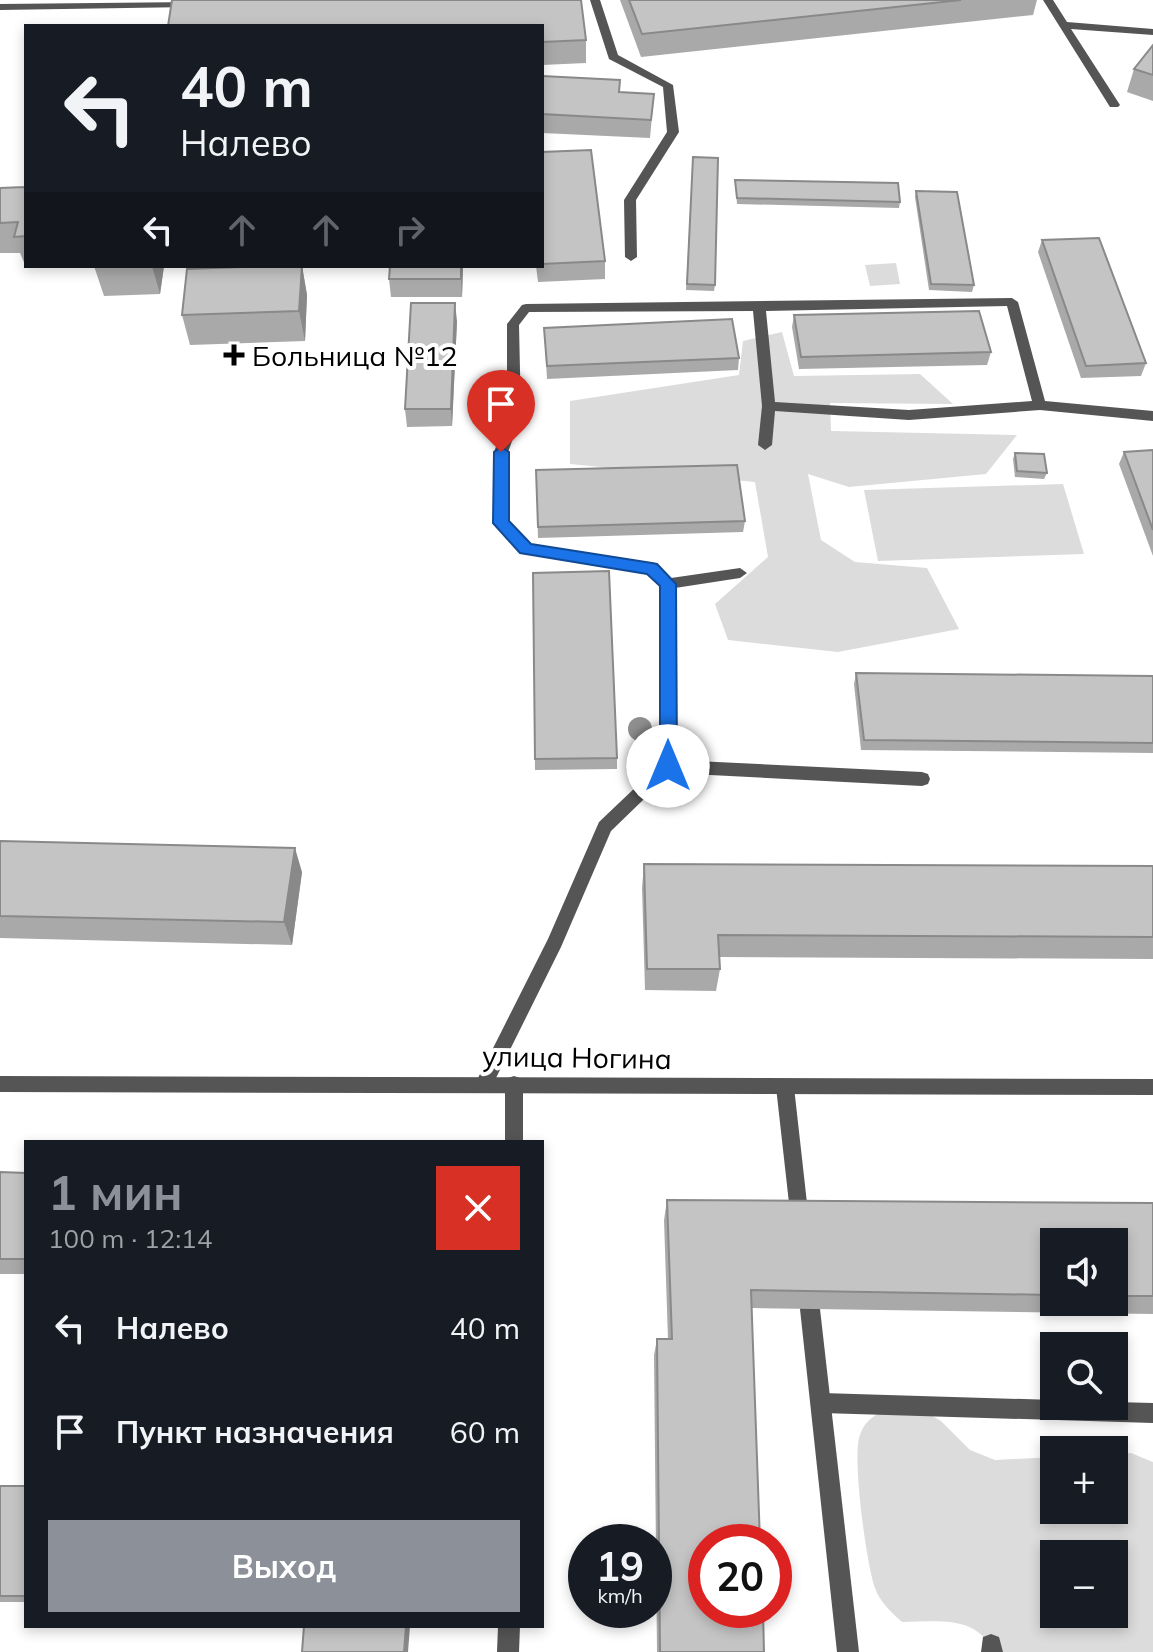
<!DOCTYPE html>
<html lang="ru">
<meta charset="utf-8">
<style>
:root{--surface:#171b24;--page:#242831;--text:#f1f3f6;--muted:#9ea1a6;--accent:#8c9099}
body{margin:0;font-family:Mulish,sans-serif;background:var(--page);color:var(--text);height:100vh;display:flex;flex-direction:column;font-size:30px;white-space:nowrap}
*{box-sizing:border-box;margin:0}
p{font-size:26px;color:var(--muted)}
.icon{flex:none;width:44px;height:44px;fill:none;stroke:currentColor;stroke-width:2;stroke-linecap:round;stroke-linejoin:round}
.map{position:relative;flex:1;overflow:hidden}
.side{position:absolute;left:24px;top:1140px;width:520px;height:488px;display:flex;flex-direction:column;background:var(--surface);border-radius:0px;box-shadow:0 4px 12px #0003}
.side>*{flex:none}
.hud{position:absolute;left:24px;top:24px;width:520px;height:244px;border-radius:0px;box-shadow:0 4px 12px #0003;background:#171b24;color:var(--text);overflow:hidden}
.buttons{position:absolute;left:1040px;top:1228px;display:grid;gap:16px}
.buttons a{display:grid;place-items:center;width:88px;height:88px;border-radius:0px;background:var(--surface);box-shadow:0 4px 12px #0003;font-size:40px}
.speed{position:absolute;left:568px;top:1524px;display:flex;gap:16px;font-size:40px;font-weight:700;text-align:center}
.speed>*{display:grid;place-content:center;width:104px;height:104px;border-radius:50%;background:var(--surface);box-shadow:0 4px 12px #0003;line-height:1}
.speed small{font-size:20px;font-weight:400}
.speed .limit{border:12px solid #d22;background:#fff;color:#111}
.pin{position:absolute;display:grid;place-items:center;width:68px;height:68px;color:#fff;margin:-82px -34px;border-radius:50% 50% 50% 0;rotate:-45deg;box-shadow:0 0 8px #0007}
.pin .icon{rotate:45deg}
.me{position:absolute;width:88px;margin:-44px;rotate:0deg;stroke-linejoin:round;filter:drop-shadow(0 0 6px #0008)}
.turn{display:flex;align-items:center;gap:28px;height:168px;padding:0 24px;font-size:36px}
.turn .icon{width:104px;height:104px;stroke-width:2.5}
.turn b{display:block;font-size:56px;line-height:68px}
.lanes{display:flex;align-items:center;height:76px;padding:0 24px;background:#0003;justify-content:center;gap:40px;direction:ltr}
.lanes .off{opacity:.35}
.round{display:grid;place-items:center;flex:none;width:84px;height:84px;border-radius:0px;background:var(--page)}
.head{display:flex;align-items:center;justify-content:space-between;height:136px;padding:0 24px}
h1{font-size:48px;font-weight:700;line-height:60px;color:var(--accent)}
.button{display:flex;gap:16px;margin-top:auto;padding:16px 24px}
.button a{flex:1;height:92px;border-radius:0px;background:var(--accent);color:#fff;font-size:32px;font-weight:700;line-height:92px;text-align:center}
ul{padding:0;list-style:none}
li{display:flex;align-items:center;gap:24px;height:104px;padding:0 24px}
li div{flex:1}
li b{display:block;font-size:30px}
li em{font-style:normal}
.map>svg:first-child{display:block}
.green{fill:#dcdcdc;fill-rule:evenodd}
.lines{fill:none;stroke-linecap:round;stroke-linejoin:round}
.lane{fill:#555;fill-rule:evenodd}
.street{fill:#555;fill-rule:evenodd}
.tree{fill:#8f8f8f}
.wall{fill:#a9a9a9;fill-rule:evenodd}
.shaded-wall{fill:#898989}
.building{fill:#c4c4c4;stroke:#898989;stroke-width:2}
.route{fill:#1a73e8;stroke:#114b97;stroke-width:2}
.poi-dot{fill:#000;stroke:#fff;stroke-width:3}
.labels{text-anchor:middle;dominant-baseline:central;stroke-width:8;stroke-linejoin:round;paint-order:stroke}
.poi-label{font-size:28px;fill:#000;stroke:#fff;text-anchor:start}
.street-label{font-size:28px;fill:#000;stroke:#fff}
</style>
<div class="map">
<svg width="1153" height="1652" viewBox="0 0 1153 1652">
<rect width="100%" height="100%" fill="#fff"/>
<g class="green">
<polygon points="896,263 900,284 870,286 865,265"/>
<polygon points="782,332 794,376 920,374 953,404 830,403 831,431 1017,435 986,474 849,487 808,474 821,540 855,562 927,568 959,629 838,652 728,640 715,604 768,557 755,482 570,464 570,401 739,375 743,341"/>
<polygon points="1063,484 1084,554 878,561 864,490"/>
<path d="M883 1411 927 1413 941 1421 970 1450 995 1460 1054 1457V1510H1114V1454L1131 1453 1153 1462V1652H993C977 1614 936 1622 902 1622 892 1613 879 1601 875 1588 866 1562 853 1463 859 1438 863 1423 871 1417 883 1411ZM1054 1554H1114V1614H1054Z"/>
</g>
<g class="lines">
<g class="lane">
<polygon points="590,0 600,0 618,55 673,85 679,132 636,200 637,257 631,261 625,257 624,200 667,132 663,87 609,59"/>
<polygon points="1043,0 1053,0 1067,22 1153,29 1153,35 1071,29 1120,105 1118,107 1110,107"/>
<polygon points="194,2 195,4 190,7 0,10 0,4"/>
<path d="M1012 298 1018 302 1045 401 1153 411V421L1040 410 909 420 775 411 772 445 765 450 758 445 762 406 753 311 529 312 519 325 521 417 508 452V521L530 544 652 564 671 578 740 568 747 573 740 578 675 588 676 760 922 772 928 774 930 779 928 784 922 786 671 773 611 831 561 947 490 1090 484 1092 478 1090 475 1084 478 1078 548 939 599 822 660 764 661 586 648 574 521 553 494 523V452L507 417V324L522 305 526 304ZM1007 306 1032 401 909 410 775 402 766 311Z"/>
<polygon points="514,1076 520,1078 523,1084 523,1142 505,1142 505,1084 508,1078"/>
<polygon points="785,1079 791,1081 794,1087 809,1221 807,1228 800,1230 793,1228 791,1221 776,1087 779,1081"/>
<polygon points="810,1299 817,1302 820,1309 859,1652 837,1652 800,1309 803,1302"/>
<polygon points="498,1626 520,1626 519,1652 497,1652"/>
</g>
<g class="street">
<polygon points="0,1076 1153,1079 1153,1095 0,1092"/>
<polygon points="822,1393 1054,1400 1054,1406 1114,1406 1114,1402 1153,1403 1153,1423 822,1413 815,1410 812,1403 815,1396"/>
<polygon points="991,1634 999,1637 1003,1652 981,1652 983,1637"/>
</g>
</g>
<circle class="tree" cx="640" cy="729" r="12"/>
<g class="wall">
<polygon points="620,0 1037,0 1033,15 641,57"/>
<polygon points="542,26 586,40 586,63 542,65"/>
<polygon points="1153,45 1153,101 1127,92 1134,69"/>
<polygon points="542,76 620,92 654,94 650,138 542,133"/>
<polygon points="542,152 605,261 605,279 538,282 536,266 542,266"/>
<polygon points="693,157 715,285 714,291 686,290"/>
<polygon points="735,180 900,202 899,208 737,204"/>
<polygon points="26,182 26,266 55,266 26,267 20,253 0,253 0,188 25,187"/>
<polygon points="916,191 974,285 972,292 929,290 915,197"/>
<polygon points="1042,240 1146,363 1141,376 1081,378 1038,252"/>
<polygon points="94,266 164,266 160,294 104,296"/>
<polygon points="302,266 307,295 305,341 190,345 182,315"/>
<polygon points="463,266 462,297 391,297 389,279"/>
<polygon points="794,315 991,352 987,365 799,369 792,327"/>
<polygon points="457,321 452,426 407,427 405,409"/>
<polygon points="544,328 739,358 738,370 547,379"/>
<polygon points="1153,450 1153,556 1119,464 1124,452"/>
<polygon points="1015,453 1047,473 1044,479 1015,477 1013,459"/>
<polygon points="536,470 745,521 743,532 538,538"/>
<polygon points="533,573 617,758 617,769 535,770"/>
<polygon points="856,673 1153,676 1153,753 861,750 854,684"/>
<polygon points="0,841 302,872 292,945 0,938"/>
<polygon points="644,864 1153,866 1153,959 719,957 720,969 716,991 645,990 642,888"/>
<polygon points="0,1172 26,1173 26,1274 0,1274"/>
<path d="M667 1200 1153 1203V1314L751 1308 764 1652H657L654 1355 657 1339H668L664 1220ZM1054 1242H1114V1302H1054Z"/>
<rect x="0" y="1486" width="26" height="116"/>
</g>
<g class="shaded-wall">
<polygon points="152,266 164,266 160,294"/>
<polygon points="302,266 307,295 305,341 299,311"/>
<polygon points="461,266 463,266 462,297 461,279"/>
<polygon points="455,303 457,321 452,426 451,409"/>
<polygon points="295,848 302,872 292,945 284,922"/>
<polygon points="406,1626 410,1626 408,1652 404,1652"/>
</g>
<g class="building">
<polygon points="172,0 581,0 586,40 542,42 542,26 168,26"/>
<polygon points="629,0 961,0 642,34"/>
<polygon points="1153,45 1153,75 1134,69"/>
<polygon points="542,76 620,80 619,92 654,94 651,120 542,114"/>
<polygon points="591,150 605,261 542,264 542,152"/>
<polygon points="693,157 718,158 715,285 687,284"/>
<polygon points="735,180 898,183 900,202 737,198"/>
<polygon points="26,182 26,236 14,237 18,222 0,223 0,188 25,187"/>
<polygon points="916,191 957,192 974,285 931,284"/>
<polygon points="1099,238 1146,363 1086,366 1042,240"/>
<polygon points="274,266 302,266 299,311 182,315 187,269"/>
<polygon points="390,266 461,266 461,279 389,279"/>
<polygon points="411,303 455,303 451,409 405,409"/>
<polygon points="979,311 991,352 801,357 794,315"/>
<polygon points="732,319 739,358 547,366 544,328"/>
<polygon points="1153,450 1153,530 1124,452"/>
<polygon points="1015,453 1044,454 1047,473 1017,471"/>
<polygon points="737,465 745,521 538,527 536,470"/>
<polygon points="609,571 617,758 535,759 533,573"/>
<polygon points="856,673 1153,676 1153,743 864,740"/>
<polygon points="0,841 295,848 284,922 0,916"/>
<polygon points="644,864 1153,866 1153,937 718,935 720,969 647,969"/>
<polygon points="0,1172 26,1173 26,1259 0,1259"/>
<polygon points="667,1200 1153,1203 1153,1296 1114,1296 1114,1242 1054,1242 1054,1295 751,1290 760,1542 706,1542 706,1610 763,1610 764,1652 660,1652 657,1339 672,1339"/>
<rect x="0" y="1486" width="26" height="110"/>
<polygon points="304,1626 406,1626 404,1652 302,1652"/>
</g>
<polygon class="route" points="501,447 509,452 509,521 531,544 652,563 657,564 676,584 677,766 675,771 668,774 660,766 660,586 647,574 520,553 493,523 494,452"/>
<path class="poi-dot" d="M230 343h8v8h8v8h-8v8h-8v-8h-8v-8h8z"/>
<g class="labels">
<g class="poi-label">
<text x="252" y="355">Больница №12</text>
</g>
<g class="street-label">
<text transform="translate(577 1057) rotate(1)">улица Ногина</text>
</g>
</g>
</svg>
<div class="buttons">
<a><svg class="icon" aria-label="sound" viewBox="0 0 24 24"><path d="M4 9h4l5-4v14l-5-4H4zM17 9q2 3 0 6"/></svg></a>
<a><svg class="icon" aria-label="search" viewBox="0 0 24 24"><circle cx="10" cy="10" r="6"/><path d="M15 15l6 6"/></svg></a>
<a>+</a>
<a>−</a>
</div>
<div class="speed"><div>19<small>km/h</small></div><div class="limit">20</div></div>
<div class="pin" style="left:501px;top:452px;background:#d93025"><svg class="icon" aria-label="arrive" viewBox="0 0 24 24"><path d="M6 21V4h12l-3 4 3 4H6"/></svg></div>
<svg class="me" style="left:668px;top:766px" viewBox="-20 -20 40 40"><circle r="19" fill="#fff"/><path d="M0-13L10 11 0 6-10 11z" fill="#1a73e8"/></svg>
<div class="hud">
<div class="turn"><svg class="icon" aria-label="left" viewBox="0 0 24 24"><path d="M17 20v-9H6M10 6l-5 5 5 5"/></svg><div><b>40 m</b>Налево</div></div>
<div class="lanes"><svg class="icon" aria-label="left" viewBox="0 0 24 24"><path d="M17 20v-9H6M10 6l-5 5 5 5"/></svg><svg class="icon off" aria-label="ahead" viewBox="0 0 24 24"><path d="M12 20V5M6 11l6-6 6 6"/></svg><svg class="icon off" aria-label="ahead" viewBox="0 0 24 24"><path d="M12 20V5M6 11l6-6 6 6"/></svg><svg class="icon off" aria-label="right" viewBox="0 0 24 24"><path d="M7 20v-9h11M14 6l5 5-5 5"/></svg></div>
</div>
<section class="side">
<div class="head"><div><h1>1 мин</h1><p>100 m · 12:14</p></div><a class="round" style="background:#d93025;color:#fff"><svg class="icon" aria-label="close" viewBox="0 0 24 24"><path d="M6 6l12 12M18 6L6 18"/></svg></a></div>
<ul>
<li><svg class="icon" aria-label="left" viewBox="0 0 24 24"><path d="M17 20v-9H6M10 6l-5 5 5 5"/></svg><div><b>Налево</b></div><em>40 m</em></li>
<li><svg class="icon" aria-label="arrive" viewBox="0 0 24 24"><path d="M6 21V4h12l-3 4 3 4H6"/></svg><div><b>Пункт назначения</b></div><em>60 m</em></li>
</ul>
<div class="button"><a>Выход</a></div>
</section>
</div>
